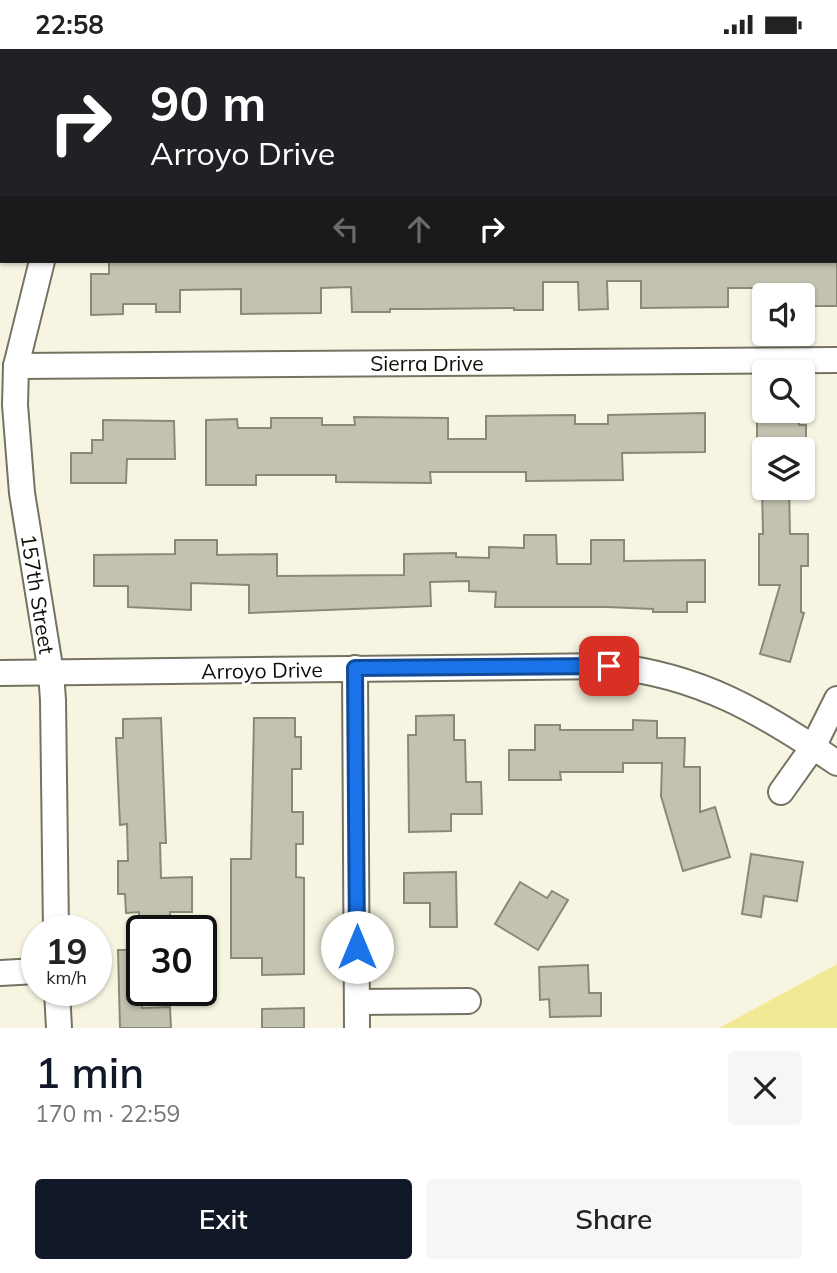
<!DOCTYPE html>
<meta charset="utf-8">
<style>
:root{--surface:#fff;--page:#f6f6f6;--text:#222;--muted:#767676;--accent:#111827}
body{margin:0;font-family:Mulish,sans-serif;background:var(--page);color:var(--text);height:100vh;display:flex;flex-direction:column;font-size:26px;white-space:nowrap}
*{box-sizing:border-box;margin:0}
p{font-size:23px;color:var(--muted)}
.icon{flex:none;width:38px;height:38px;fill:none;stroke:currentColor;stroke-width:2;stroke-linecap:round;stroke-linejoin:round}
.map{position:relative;height:979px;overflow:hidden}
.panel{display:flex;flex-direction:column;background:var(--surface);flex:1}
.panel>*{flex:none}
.top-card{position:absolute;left:0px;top:0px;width:838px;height:214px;box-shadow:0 2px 5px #0004;background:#202124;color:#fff;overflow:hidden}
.controls{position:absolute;left:752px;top:234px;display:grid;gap:14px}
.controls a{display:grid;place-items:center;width:63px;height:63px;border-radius:7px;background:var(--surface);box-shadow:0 2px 5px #0004;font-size:35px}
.speed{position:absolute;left:21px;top:866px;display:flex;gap:14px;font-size:35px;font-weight:700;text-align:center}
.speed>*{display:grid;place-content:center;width:91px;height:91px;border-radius:50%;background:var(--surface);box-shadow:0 2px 5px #0004;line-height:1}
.speed small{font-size:18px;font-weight:400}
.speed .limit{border:4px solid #111;border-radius:10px;background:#fff;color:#111}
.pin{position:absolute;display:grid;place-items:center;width:60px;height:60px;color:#fff;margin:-30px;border-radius:14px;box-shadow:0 4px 10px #0006}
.me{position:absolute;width:77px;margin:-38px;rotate:0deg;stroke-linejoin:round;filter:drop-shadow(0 0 5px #0008)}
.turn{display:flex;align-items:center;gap:24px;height:147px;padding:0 35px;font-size:32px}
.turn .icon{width:91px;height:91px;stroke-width:2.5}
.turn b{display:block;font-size:49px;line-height:60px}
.lanes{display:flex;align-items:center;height:66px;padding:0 35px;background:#0003;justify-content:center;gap:35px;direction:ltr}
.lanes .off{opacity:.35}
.round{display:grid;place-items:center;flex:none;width:74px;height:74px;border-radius:7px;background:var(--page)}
.headline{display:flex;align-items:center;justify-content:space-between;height:119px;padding:0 35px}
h1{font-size:42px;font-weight:600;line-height:52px;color:var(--accent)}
.cta{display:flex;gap:14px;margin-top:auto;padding:14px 35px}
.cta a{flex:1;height:80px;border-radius:7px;background:var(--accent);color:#fff;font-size:28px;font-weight:600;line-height:80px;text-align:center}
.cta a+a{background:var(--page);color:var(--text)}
.status{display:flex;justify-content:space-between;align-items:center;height:49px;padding:0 35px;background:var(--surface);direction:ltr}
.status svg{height:19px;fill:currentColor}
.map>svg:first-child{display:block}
.green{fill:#f2e996}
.building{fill:#c3c1af;stroke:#8a8877;stroke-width:2}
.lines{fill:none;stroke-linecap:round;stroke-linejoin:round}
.street-casing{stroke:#747262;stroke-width:28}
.street{stroke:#fff;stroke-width:24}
.route-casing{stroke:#114b97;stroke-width:18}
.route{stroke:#1a73e8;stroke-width:12}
.labels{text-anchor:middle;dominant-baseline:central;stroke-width:6;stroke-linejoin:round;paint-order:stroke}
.street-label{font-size:21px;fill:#0e0d07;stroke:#fff}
</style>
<div class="status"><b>22:58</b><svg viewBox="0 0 49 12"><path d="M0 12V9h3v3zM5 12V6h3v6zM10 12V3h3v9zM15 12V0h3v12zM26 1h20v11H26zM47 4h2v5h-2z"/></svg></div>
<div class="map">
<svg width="837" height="979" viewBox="0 0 837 979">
<rect width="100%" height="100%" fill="#f7f5e2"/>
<polygon class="green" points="837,915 837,979 719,979"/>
<g class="building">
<polygon points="109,212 837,212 837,257 803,257 803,247 782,247 782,239 728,239 728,258 641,259 641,232 607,232 608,260 579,261 578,233 543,233 543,261 514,261 514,259 424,260 390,260 390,263 352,263 351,238 321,239 321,264 241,265 241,240 180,241 180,263 156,263 156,255 123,255 123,265 91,266 91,225 109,225"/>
<polygon points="757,362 799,362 799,376 806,376 806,401 757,401"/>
<polygon points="705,364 705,403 622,404 623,431 526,432 526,423 430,423 431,434 336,433 336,426 256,426 256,436 206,436 206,371 237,370 238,379 271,379 271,369 322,369 322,376 355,376 354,368 448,369 448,390 486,390 486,367 575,366 575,375 608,375 608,366"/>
<polygon points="103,371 174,372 175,410 127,410 126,434 71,434 71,404 92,404 92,391 103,391"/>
<polygon points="762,439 789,439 790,485 808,485 808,517 801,517 801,563 804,564 790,613 760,605 780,536 759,536 759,485 763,485"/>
<polygon points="524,486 556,486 557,515 591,515 591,491 624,491 624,512 705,511 705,553 687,553 687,563 653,563 653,560 607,558 495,558 496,543 469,542 469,532 430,533 431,557 249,564 249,536 191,534 191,561 128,558 128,537 94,537 94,506 175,505 175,491 217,491 217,506 277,505 277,527 404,526 404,505 456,504 456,508 489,509 489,498 524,499"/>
<polygon points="454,666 454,691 465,691 466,733 481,733 482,765 451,765 451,782 409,783 408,686 416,686 416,667"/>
<polygon points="161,669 166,794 160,794 161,829 192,828 192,863 170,863 171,882 139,882 139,863 126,864 125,845 118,845 118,812 128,812 127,775 120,776 116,689 123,689 123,670"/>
<polygon points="254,669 295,669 295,688 301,688 301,720 292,720 292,763 303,763 303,795 296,795 296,828 304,829 304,925 262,926 262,909 231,909 231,810 251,810"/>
<polygon points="633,671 657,672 657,689 685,689 684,718 700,718 700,763 715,758 730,808 683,822 661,747 662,714 623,714 623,723 560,723 561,731 509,731 509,701 535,701 535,676 560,676 560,681 633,681"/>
<polygon points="751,805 803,813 797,852 764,847 761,868 742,865"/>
<polygon points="456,823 457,878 430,878 430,854 404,854 404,824"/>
<polygon points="520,833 547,849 552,842 568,851 538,901 495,875"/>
<polygon points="118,901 142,901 142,959 170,958 171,979 120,979"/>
<polygon points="588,916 589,944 601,944 601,967 550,968 549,950 540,951 539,918"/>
<polygon points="304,959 304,979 262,979 262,960"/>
</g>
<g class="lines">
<g class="street-casing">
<g id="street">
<polyline points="72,0 72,2"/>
<polyline points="836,17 837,17"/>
<polyline points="42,212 16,317 15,356 22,444 51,624 53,651 56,882"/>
<polyline points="16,317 837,311"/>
<polyline points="355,619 357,979"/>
<path d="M0 624 609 617C700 626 763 664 837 714"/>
<polyline points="781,743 813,698 837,650"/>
<polyline points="0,924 37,922"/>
<polyline points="57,942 59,979"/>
<polyline points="357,953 468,952"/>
</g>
</g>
<use href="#street" class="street"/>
</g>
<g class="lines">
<g class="route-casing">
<polyline id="route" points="357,898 355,619 609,617"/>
</g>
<use href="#route" class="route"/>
</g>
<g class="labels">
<g class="street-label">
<text x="427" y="314">Sierra Drive</text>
<text transform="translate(38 545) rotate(81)">157th Street</text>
<text transform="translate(262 621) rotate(-1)">Arroyo Drive</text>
</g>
</g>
</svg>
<div class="controls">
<a><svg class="icon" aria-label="sound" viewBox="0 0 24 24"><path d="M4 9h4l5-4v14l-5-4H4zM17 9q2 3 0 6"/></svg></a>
<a><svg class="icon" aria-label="search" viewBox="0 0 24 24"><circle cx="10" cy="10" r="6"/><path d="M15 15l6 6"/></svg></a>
<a><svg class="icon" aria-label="layers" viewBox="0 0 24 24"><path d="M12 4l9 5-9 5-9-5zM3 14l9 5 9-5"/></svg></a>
</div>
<div class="speed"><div>19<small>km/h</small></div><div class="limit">30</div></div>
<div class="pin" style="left:609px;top:617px;background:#d93025"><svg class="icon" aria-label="arrive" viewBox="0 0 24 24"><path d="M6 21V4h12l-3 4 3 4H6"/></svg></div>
<svg class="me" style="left:357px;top:898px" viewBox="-20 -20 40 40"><circle r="19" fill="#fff"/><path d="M0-13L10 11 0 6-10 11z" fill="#1a73e8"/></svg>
<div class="top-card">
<div class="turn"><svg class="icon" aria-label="right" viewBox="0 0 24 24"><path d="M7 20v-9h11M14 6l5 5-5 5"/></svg><div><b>90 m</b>Arroyo Drive</div></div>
<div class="lanes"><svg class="icon off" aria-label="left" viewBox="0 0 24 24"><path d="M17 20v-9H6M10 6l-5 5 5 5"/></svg><svg class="icon off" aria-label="ahead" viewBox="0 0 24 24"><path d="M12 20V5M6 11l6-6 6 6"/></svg><svg class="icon" aria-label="right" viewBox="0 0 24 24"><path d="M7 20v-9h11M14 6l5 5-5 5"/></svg></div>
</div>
</div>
<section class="panel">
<div class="headline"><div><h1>1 min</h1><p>170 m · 22:59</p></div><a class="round"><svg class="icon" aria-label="close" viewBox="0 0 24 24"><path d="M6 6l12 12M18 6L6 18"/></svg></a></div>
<div class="cta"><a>Exit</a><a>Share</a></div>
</section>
